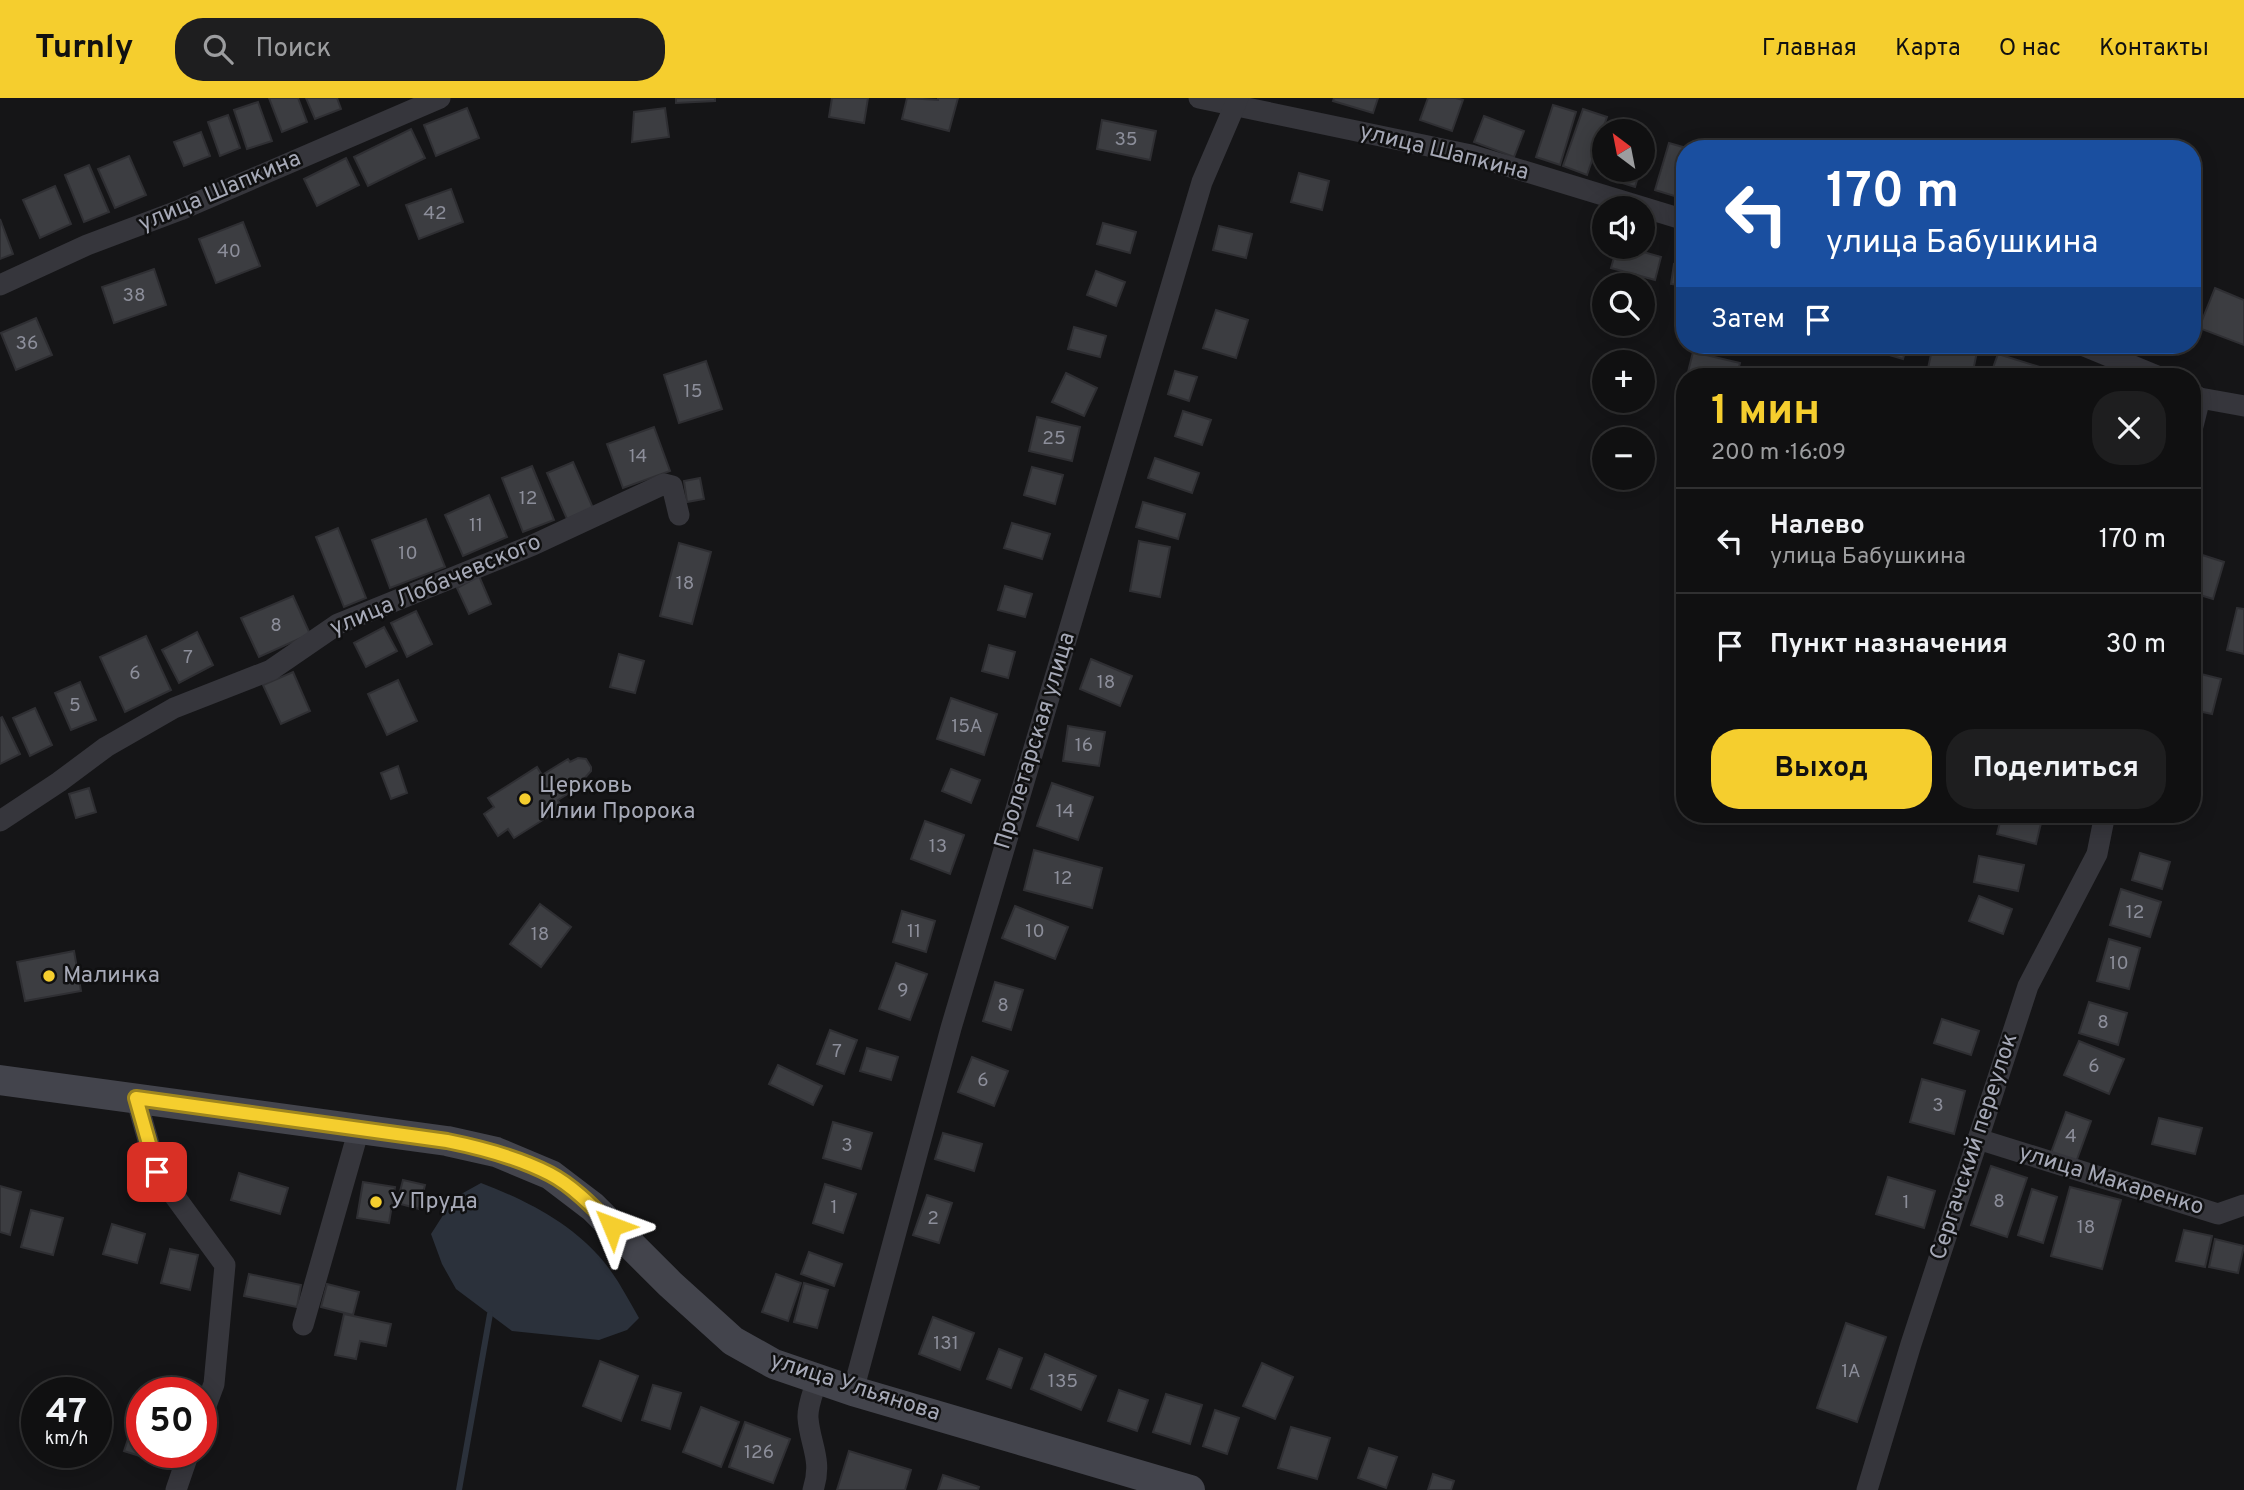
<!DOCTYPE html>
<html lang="ru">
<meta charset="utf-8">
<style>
:root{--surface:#101011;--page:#1e1e1f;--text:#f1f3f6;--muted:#9c9d9f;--line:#303031;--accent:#f5ce2e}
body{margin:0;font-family:Overpass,sans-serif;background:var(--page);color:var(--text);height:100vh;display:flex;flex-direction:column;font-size:26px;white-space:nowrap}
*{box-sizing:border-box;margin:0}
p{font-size:23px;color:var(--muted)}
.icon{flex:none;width:38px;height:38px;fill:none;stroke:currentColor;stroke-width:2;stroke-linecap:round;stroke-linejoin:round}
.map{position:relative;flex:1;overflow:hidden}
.side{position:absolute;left:1676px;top:270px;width:525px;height:455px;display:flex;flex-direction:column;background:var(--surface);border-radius:28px;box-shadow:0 4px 18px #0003,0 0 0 2px var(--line)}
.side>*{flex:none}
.banner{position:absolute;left:1676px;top:42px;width:525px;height:214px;border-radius:28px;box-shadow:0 4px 18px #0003,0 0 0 2px var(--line);background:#1a4fa0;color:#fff;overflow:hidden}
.needle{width:46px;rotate:328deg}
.controls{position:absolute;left:1592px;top:21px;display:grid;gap:14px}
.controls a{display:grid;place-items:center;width:63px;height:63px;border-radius:50%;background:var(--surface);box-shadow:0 4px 18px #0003,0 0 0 2px var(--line);font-size:35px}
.speed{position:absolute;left:21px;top:1279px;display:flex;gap:14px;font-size:35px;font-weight:700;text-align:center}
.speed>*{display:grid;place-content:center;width:91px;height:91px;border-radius:50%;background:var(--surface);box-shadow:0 4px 18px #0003,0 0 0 2px var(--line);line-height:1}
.speed small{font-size:18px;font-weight:400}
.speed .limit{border:10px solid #d22;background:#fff;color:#111}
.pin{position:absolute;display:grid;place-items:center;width:60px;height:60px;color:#fff;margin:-30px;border-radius:14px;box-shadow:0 4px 10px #0006}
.me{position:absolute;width:77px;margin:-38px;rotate:314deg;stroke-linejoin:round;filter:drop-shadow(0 0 5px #0008)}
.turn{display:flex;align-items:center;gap:24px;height:147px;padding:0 35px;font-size:32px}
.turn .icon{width:91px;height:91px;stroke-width:2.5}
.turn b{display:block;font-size:49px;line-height:60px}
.then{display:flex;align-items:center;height:66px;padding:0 35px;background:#0003;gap:14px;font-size:26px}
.round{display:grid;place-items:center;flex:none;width:74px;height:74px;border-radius:28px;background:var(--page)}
.head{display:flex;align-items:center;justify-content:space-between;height:119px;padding:0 35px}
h1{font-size:42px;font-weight:700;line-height:52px;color:var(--accent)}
.action{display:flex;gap:14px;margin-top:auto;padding:14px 35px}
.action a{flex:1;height:80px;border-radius:28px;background:var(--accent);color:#111;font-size:28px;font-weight:700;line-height:80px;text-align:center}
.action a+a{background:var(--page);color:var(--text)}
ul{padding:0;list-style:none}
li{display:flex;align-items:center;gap:21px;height:105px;padding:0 35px;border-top:2px solid var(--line)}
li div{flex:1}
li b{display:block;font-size:26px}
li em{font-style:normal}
header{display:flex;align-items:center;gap:42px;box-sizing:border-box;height:98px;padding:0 35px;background:var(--accent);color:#111}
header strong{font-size:33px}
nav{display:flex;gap:38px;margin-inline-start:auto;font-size:24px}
.search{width:490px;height:63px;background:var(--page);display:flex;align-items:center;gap:18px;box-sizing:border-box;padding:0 24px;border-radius:28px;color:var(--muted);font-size:26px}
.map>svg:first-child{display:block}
.water{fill:#2b313b}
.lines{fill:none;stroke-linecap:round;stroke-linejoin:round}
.stream{stroke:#2b313b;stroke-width:6}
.building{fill:#3c3d41;stroke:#2f2f33;stroke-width:2}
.street{stroke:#36363c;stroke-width:21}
.secondary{stroke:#43444c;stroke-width:30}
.route-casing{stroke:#9f861e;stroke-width:18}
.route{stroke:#f5ce2e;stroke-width:12}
.poi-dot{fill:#f5ce2e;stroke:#101011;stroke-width:2.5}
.labels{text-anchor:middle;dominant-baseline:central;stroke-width:5;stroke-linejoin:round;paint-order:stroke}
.number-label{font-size:19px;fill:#8c8e9a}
.street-label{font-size:23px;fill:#a6a9b7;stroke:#101011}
.poi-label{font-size:23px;fill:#a6a9b7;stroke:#101011;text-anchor:start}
</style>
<header>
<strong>Turnly</strong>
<div class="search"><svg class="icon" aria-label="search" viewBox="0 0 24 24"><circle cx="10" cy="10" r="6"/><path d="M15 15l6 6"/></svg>Поиск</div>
<nav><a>Главная</a><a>Карта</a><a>О нас</a><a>Контакты</a></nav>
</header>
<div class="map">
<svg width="2244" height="1392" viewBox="0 0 2244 1392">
<rect width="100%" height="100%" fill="#151517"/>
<path class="water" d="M481 1085C526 1102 573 1126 604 1164 618 1181 628 1201 639 1220L627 1232 599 1242 512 1233 456 1191 442 1166 431 1136 454 1100Z"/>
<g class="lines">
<polyline class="stream" points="459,1392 490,1216"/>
</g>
<g class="building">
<polygon points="269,0 298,0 307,24 282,34"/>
<polygon points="306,0 337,0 341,11 315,21"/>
<polygon points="676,0 715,0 715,3 676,5"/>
<polygon points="832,0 868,0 864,25 829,19"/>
<polygon points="907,0 938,2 938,0 958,0 949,33 902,21"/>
<polygon points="1334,0 1378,0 1373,15 1333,3"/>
<polygon points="1428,0 1456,0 1463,2 1452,33 1420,22"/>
<polygon points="258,4 272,43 247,51 234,12"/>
<polygon points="1553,7 1576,14 1560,67 1536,59"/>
<polygon points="467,10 479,40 436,58 424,27"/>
<polygon points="665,10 669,39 632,44 634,14"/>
<polygon points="1583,11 1607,19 1587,77 1563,68"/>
<polygon points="228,17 240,50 220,58 208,24"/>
<polygon points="1484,18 1524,33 1514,59 1474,44"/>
<polygon points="1102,22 1156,33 1150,62 1097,51"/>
<polygon points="411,31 425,60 368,88 354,59"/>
<polygon points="201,34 210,58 184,68 174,44"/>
<polygon points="1643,37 1650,39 1643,62"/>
<polygon points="1669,45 1690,51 1685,51 1684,101 1655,92"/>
<polygon points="129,58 146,97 115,110 98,71"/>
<polygon points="346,60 359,87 317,108 304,81"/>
<polygon points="89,67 109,114 84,124 65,77"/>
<polygon points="1613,72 1640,72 1635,89 1610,81"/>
<polygon points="1299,75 1329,83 1322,112 1291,104"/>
<polygon points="55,88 71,126 40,140 23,102"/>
<polygon points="451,91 463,124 419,141 406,107"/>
<polygon points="0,121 13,156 0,161"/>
<polygon points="243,124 260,168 216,185 199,141"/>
<polygon points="1103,125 1136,134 1130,155 1097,146"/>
<polygon points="1219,128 1252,136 1246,160 1213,152"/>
<polygon points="1617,149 1626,149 1661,159 1655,182 1611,170"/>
<polygon points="1674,166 1685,168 1685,188 1671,186"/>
<polygon points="154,171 166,207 114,225 102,189"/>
<polygon points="1096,173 1125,184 1116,208 1087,197"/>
<polygon points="2215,190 2244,202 2244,247 2199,230"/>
<polygon points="1216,212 1248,222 1236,260 1203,250"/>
<polygon points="36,220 52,257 16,272 1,235"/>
<polygon points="1074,229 1106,238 1100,259 1068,251"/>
<polygon points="1855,247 1907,247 1903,261"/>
<polygon points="1933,247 1967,247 1978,249 1972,278 1946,278 1927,275"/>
<polygon points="1693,254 1740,265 1737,278 1687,278"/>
<polygon points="1998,256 2046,271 2044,278 1990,278"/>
<polygon points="706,263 722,311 679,325 664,277"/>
<polygon points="1175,273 1197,279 1189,303 1168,296"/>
<polygon points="1066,275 1097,290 1084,318 1052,304"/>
<polygon points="1183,313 1211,322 1202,347 1175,338"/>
<polygon points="1037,319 1080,329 1072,363 1029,353"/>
<polygon points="654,329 670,373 623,390 607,346"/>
<polygon points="1155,360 1199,375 1192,395 1148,380"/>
<polygon points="573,364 593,410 567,421 547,375"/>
<polygon points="532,368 554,422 523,434 502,380"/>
<polygon points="1032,369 1063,377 1055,406 1024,397"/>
<polygon points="700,380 704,401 687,404 684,383"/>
<polygon points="489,397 507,439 463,458 445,417"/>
<polygon points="1143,404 1185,416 1178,441 1136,429"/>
<polygon points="426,421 445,469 390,490 372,442"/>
<polygon points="1012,425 1050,436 1042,461 1004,450"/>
<polygon points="338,430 366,500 344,509 316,439"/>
<polygon points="1139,443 1170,449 1160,499 1130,493"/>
<polygon points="679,445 711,454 692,526 660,518"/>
<polygon points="2193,454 2224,464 2213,501 2193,495"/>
<polygon points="479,478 491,506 469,516 457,490"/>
<polygon points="1005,488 1032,496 1025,519 998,512"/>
<polygon points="293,498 310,536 259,559 241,520"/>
<polygon points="2237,510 2244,511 2244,556 2227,552"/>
<polygon points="416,513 432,546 407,559 391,525"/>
<polygon points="384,529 397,553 366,569 354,545"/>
<polygon points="197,534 213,567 179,585 162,552"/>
<polygon points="146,538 171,592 125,614 100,559"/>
<polygon points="989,547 1015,554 1008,580 982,573"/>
<polygon points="619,556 644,563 635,595 610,589"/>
<polygon points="1091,561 1132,578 1120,608 1080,591"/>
<polygon points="293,574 310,613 281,626 263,587"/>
<polygon points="2193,574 2221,581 2212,616 2193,612"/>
<polygon points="398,582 417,623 387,637 368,596"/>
<polygon points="80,584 96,622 71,632 55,595"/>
<polygon points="951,600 997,616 984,657 937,641"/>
<polygon points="35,610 52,647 30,658 13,620"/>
<polygon points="2,619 20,656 0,666 0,620"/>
<polygon points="2193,627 2200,629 2194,652 2193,652"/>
<polygon points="1068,628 1105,634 1099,668 1063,663"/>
<polygon points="2193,655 2198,657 2193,674"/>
<polygon points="578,660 586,661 591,669 591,673 582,683 584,686 558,702 562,710 514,740 508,731 498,738 484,716 494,709 488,700 537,669 542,677 568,661 570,664"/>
<polygon points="398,668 407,695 391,701 381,675"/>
<polygon points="951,671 980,682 971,705 942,693"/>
<polygon points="1052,685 1093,699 1078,742 1037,728"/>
<polygon points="89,690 96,714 76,720 69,696"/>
<polygon points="2002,716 2021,716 2042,721 2036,746 1997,736"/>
<polygon points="925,723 964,737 950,776 911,761"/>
<polygon points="1034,752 1102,770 1092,810 1024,792"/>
<polygon points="2140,755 2170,764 2162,791 2132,782"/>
<polygon points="1979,758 2024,767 2018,793 1974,784"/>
<polygon points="2121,791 2161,804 2150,839 2110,827"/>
<polygon points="1979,798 2012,811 2003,836 1969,823"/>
<polygon points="540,806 571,829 541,869 510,846"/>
<polygon points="1015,808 1068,829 1055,861 1002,840"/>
<polygon points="902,813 935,823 926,854 893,844"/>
<polygon points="2109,841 2140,850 2129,891 2097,883"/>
<polygon points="74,853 81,893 25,903 17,864"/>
<polygon points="896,865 927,876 910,922 879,911"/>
<polygon points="995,884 1023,892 1011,932 983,923"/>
<polygon points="2089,904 2127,915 2118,947 2079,935"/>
<polygon points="1942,921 1979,933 1971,957 1934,945"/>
<polygon points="830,932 857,942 844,976 817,966"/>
<polygon points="2079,943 2124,961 2109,996 2064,977"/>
<polygon points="867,950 898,959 891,982 860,973"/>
<polygon points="972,959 1008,973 994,1008 958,994"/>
<polygon points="778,967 822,988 813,1007 769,986"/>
<polygon points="1922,981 1965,993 1954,1036 1910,1024"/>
<polygon points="2066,1014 2091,1023 2076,1064 2051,1055"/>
<polygon points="2159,1020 2202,1030 2195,1056 2152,1046"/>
<polygon points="833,1024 872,1035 861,1071 823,1060"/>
<polygon points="943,1035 982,1046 974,1073 935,1061"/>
<polygon points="1991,1068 2027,1080 2007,1139 1971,1127"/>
<polygon points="239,1075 288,1090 280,1116 231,1102"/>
<polygon points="1888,1079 1935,1093 1924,1130 1876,1116"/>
<polygon points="403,1082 425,1087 419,1111 397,1105"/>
<polygon points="363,1084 395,1089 389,1125 357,1120"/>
<polygon points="825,1086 856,1096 843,1135 813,1125"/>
<polygon points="0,1088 21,1094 10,1137 0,1134"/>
<polygon points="2070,1089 2121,1102 2102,1171 2051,1158"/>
<polygon points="2032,1091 2057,1099 2043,1145 2018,1137"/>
<polygon points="927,1097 952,1105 939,1145 913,1137"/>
<polygon points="31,1112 63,1120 53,1157 21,1149"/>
<polygon points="112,1126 145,1136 137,1165 103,1156"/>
<polygon points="2184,1132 2212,1138 2205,1169 2176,1163"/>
<polygon points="2215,1141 2244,1148 2238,1175 2209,1169"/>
<polygon points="170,1151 198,1157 190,1192 161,1185"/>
<polygon points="809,1154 842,1166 834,1188 801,1176"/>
<polygon points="249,1176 301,1187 297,1209 244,1198"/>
<polygon points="776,1176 801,1185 788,1223 762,1214"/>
<polygon points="804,1185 828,1192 817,1230 794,1224"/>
<polygon points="327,1186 359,1194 353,1217 321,1209"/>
<polygon points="344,1216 391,1226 386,1248 360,1243 356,1261 335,1257"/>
<polygon points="933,1219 974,1235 960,1272 919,1256"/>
<polygon points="1846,1225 1886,1239 1857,1324 1817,1310"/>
<polygon points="999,1251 1022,1260 1011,1290 987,1281"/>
<polygon points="1045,1256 1096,1278 1081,1312 1031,1291"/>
<polygon points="600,1263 638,1278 621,1323 583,1308"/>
<polygon points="1262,1265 1293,1279 1275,1321 1243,1308"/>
<polygon points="653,1287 681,1295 670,1331 642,1322"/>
<polygon points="1119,1292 1148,1302 1137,1333 1108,1323"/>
<polygon points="1166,1296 1202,1307 1190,1346 1153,1334"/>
<polygon points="701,1309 739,1324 721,1369 683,1354"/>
<polygon points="1215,1312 1239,1320 1227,1356 1203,1348"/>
<polygon points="135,1320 142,1323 142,1354 166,1354 162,1365 124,1353"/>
<polygon points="745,1324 790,1341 773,1385 729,1369"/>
<polygon points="1291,1329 1330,1340 1317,1381 1278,1370"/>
<polygon points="1369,1350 1397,1359 1386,1390 1358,1380"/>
<polygon points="849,1353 911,1372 905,1392 837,1392"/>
<polygon points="1433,1376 1454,1383 1451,1392 1428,1392"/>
<polygon points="943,1377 979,1389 978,1392 938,1392"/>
</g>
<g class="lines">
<g class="street">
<polyline points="1199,0 1471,57 1685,122"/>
<polyline points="0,187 87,147 180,112 440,0"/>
<polyline points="2082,247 2157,278"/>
<polyline points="2193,296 2200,300 2244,308"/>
<polyline points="2193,328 2200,300"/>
<polyline points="0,723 59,684 106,649 174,610 271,572 338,526 533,447 664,386 672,388 679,417"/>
<polyline points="136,1000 157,1074 225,1167 214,1286 201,1321"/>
<polyline points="1978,1041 2218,1116 2244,1107"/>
<polyline points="303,1227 359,1031"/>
<polyline points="853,1293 951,930 1202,84 1238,0"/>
<polyline points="176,1392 189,1354"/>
<path d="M813 1392C823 1362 810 1347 808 1320 807 1308 814 1293 817 1281"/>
<polyline points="1867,1392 1911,1246 2028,888 2097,756 2105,716"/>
</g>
<polyline class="secondary" points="0,982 447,1043 496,1054 551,1077 593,1109 670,1186 733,1243 774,1266 853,1293 1190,1392"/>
</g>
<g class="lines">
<g class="route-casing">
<path id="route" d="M157 1074 136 1000 447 1043C482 1050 517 1059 550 1076 573 1088 594 1110 612 1128"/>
</g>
<use href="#route" class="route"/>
</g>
<g class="poi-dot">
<circle cx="525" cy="701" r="7"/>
<circle cx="49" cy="878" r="7"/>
<circle cx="376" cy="1104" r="7"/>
</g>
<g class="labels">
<g class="number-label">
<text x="1126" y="42">35</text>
<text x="435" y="116">42</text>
<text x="229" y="154">40</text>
<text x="134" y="198">38</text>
<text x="27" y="246">36</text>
<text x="693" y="294">15</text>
<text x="1054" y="341">25</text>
<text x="638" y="359">14</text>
<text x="528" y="401">12</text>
<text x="476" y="428">11</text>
<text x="408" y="456">10</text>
<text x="685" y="486">18</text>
<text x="276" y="528">8</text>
<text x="188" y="560">7</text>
<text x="135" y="576">6</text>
<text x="1106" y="585">18</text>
<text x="75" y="608">5</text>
<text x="967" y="629">15А</text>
<text x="1084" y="648">16</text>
<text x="1065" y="714">14</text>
<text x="938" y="749">13</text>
<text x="1063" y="781">12</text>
<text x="2135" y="815">12</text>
<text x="914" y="834">11</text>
<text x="1035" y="834">10</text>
<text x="540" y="837">18</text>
<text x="2119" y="866">10</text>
<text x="903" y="893">9</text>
<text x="1003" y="908">8</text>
<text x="2103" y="925">8</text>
<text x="837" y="954">7</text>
<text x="2094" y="969">6</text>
<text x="983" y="983">6</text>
<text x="1938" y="1008">3</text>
<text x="2071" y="1039">4</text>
<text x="847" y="1048">3</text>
<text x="1999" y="1104">8</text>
<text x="1906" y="1105">1</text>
<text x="834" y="1110">1</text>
<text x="933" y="1121">2</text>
<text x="2086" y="1130">18</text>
<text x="946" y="1246">131</text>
<text x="1851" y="1274">1А</text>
<text x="1063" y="1284">135</text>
<text x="759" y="1355">126</text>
</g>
<g class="street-label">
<text transform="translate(1444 55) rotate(14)">улица Шапкина</text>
<text transform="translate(220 94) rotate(-23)">улица Шапкина</text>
<text transform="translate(436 488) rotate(-23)">улица Лобачевского</text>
<text transform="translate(1036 643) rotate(-73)">Пролетарская улица</text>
<text transform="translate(1975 1049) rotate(-72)">Сергачский переулок</text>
<text transform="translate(2111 1083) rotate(17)">улица Макаренко</text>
<text transform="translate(855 1290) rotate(18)">улица Ульянова</text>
</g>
<g class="poi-label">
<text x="539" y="688">Церковь<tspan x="539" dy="26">Илии Пророка</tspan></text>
<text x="63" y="878">Малинка</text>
<text x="390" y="1104">У Пруда</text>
</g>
</g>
</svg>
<div class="controls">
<a><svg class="needle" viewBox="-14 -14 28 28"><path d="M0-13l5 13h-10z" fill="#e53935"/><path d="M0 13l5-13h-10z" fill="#9c9d9f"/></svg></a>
<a><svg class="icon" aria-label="sound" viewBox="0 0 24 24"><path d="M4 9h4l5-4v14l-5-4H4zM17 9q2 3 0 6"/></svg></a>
<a><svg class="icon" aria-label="search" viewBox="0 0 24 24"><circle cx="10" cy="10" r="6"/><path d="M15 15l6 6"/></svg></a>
<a>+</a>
<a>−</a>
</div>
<div class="speed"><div>47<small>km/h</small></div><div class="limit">50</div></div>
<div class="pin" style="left:157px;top:1074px;background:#d93025"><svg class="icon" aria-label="arrive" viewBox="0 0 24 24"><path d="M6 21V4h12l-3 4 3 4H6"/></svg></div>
<svg class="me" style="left:612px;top:1128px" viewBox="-20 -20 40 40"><path d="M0-17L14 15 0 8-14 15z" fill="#f5ce2e" stroke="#fff" stroke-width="4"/></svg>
<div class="banner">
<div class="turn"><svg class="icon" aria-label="left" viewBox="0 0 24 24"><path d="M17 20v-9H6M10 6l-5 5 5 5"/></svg><div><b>170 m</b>улица Бабушкина</div></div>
<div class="then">Затем<svg class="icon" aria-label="arrive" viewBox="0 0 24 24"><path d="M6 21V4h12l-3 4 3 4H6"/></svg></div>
</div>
<section class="side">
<div class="head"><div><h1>1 мин</h1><p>200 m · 16:09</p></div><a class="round"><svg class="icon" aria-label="close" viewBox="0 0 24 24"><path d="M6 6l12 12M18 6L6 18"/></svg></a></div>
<ul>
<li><svg class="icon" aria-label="left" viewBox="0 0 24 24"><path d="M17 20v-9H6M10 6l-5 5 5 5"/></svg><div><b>Налево</b><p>улица Бабушкина</p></div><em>170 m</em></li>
<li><svg class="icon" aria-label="arrive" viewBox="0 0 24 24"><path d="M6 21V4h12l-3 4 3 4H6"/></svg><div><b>Пункт назначения</b></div><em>30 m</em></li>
</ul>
<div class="action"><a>Выход</a><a>Поделиться</a></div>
</section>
</div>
